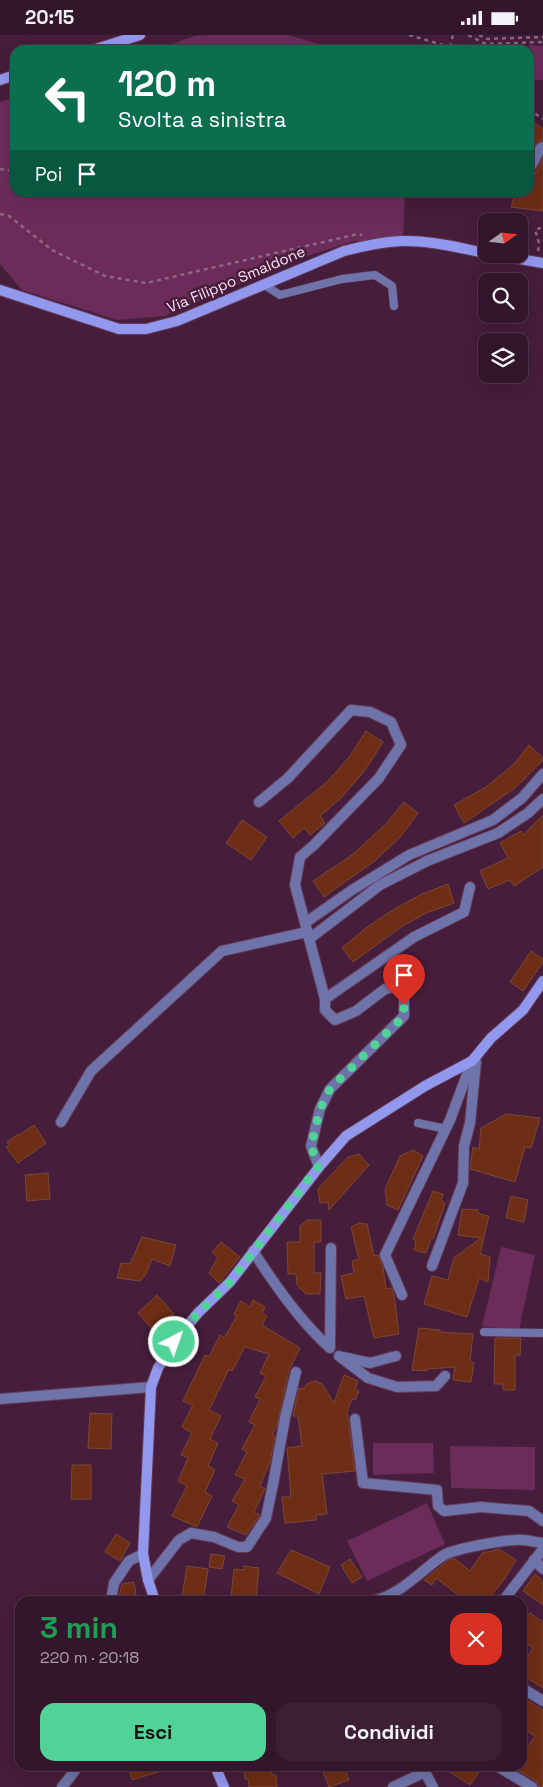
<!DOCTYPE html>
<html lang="it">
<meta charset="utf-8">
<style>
:root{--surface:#34162c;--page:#3c1f34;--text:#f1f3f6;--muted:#a99fa9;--line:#4e3548;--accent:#51d397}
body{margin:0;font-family:"Space Grotesk",sans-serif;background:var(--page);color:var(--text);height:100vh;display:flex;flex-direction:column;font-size:19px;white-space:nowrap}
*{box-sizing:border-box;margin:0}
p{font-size:16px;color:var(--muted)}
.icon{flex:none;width:28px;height:28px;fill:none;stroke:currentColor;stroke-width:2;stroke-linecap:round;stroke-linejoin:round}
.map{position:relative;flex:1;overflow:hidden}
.sheet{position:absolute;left:15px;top:1561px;width:512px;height:175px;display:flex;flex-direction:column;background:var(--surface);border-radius:15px;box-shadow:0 5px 20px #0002,0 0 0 1px var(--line)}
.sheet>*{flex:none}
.guide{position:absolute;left:10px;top:10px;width:524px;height:152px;border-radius:15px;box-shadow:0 5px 20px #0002,0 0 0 1px var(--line);background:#0b6e4f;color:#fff;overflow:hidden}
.needle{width:32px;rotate:75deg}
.tools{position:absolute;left:478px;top:178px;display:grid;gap:10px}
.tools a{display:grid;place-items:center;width:50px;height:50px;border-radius:10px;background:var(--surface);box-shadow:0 5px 20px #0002,0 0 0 1px var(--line);font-size:25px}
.pin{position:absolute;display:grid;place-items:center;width:42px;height:42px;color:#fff;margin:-51px -21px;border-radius:50% 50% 50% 0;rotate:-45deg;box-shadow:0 0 5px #0007}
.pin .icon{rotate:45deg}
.me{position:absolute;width:55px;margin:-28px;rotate:41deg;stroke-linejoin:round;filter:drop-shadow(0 0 4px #0008)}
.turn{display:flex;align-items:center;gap:18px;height:105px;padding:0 25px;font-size:22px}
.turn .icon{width:65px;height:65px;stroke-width:2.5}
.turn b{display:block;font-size:35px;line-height:42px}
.then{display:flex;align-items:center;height:48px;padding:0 25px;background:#0003;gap:10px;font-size:19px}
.round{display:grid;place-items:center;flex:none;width:52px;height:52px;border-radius:15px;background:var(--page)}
.head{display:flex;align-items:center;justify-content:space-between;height:85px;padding:0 25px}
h1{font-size:30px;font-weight:600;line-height:38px;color:#1e9e55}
.button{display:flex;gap:10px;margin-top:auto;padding:10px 25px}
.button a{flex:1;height:58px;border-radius:15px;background:var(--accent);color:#111;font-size:20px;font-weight:600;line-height:58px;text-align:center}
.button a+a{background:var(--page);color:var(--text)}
.status{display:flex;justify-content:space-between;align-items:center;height:35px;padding:0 25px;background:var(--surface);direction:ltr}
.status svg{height:14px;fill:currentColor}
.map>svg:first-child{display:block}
.green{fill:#6c2c5a}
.building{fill:#6e2d15;stroke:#7b4836}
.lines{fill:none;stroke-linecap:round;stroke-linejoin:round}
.lane-casing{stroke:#633c58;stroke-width:9}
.street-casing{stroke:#633c58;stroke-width:12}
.secondary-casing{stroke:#633c58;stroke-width:12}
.path{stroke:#8c6881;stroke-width:2.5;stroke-dasharray:4 4;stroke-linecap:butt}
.lane{stroke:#6e73a9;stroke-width:8}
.street{stroke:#6e73a9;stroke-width:10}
.secondary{stroke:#9398ef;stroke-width:10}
.route{stroke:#51d397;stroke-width:9;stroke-dasharray:0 16.2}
.labels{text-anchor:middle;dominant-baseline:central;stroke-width:5;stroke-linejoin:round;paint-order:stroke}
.street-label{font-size:15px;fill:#fde1f3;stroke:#461d3a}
</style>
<div class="status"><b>20:15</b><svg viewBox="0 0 49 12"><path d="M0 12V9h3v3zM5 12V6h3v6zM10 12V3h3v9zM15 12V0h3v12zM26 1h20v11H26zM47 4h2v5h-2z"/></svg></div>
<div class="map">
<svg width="543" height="1752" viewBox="0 0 543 1752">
<rect width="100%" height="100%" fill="#461d3a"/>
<g class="green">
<polygon points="209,0 288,0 339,15 157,15 194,1"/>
<polygon points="529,10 543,11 543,45 529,45"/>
<polygon points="15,62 15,158 405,158 403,206 354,206 298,224 165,281 117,285 22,255 0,229 0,67"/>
<polygon points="501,1212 535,1220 519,1295 482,1291"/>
<polygon points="373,1408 433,1408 434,1438 373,1440"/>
<polygon points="450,1411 535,1412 535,1455 451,1453"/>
<polygon points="427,1468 445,1509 367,1546 347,1506"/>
</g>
<g class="building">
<polygon points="529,84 543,94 543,105 536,109 529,121"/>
<polygon points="543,123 543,176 511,172 514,163 520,162 522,158 529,158 529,142 535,139"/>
<polygon points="366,696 383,707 366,734 341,763 320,781 325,788 310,800 304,793 293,803 279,786 328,746 350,721"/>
<polygon points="529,710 543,723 543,725 515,753 464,788 454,770 486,752 513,730"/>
<polygon points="404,767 418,778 401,801 376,825 324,862 313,846 322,840 324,842 322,840 352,820 386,789"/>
<polygon points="543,780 543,832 514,851 510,845 488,854 480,836 508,823 500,808 521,796 523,800"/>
<polygon points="242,785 267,802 251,825 226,808"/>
<polygon points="448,849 454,868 426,878 401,892 353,927 342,913 366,893 391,876 420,860"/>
<polygon points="531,916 543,924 543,927 523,956 510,947"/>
<polygon points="506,1079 540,1083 531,1113 525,1112 515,1147 470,1134 473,1112 479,1114 481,1093"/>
<polygon points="34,1090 46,1108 18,1128 6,1112 9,1110 7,1107 18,1099 19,1100"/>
<polygon points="413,1115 423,1121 398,1175 387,1170 385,1154 400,1121"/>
<polygon points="359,1119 369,1130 329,1175 328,1167 320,1168 318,1154 348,1122"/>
<polygon points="48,1138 50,1164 27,1166 25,1140"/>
<polygon points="433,1156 443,1159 441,1165 445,1168 433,1204 431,1204 426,1218 414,1215 416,1206 413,1204"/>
<polygon points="511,1161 528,1165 524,1187 506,1183"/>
<polygon points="462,1174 478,1175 479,1179 489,1181 480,1219 490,1222 488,1247 479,1243 467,1282 424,1269 432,1241 448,1245 454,1223 481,1203 458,1200"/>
<polygon points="307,1185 321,1185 321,1207 314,1207 314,1238 321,1238 320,1259 306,1259 297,1250 296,1239 288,1239 287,1207 300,1207 300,1191"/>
<polygon points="359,1188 367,1189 374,1221 378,1220 383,1232 386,1254 392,1253 394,1260 399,1299 374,1303 364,1261 346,1264 341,1241 354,1238 352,1226 359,1224 351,1192"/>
<polygon points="142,1202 176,1210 170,1231 152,1224 146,1239 140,1246 117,1243 121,1228 130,1229"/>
<polygon points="221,1207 240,1222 219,1248 209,1238 218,1222 212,1217"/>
<polygon points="157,1260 174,1279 155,1297 138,1278"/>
<polygon points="253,1265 265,1272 262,1278 267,1281 262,1290 300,1313 289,1335 277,1391 272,1400 275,1401 270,1427 260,1451 265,1454 254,1477 260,1480 246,1500 227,1492 239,1470 232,1466 245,1444 235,1440 247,1417 242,1414 255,1390 249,1387 260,1364 255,1362 266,1341 260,1338 269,1319 245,1312 232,1336 229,1334 209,1375 221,1381 210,1404 218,1408 208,1431 215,1435 205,1457 212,1461 197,1492 172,1481 187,1451 178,1446 188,1423 181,1420 192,1398 182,1392 193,1370 183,1366 205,1320 209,1322 220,1300 224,1303 237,1281 234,1279 241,1266 250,1272"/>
<polygon points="419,1293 440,1295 440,1297 473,1299 470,1327 474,1328 471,1347 453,1345 455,1332 427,1334 427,1336 412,1335"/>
<polygon points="495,1303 521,1303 520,1320 515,1320 515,1355 503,1355 503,1349 494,1349"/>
<polygon points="344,1340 358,1346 355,1354 359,1356 355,1365 352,1364 347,1377 355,1436 322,1439 327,1479 316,1480 316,1485 285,1488 282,1462 291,1462 287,1413 302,1411 298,1381 293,1381 299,1353 303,1354 308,1348 316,1346 322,1349 334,1368"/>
<polygon points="90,1378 112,1379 111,1414 88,1413"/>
<polygon points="72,1430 91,1430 91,1464 71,1464"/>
<polygon points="116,1499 130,1508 120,1526 105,1517"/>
<polygon points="499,1514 516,1525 503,1546 487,1566 466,1566 436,1543 432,1550 424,1545 447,1526 454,1523 470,1536 483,1517 488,1517"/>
<polygon points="291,1515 330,1532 319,1559 277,1538"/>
<polygon points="211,1519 225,1521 222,1534 209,1532"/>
<polygon points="350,1524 362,1542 352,1548 341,1530"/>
<polygon points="187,1531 208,1534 203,1566 182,1562"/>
<polygon points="244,1531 259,1533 256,1565 231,1562 234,1534 244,1535"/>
<polygon points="535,1539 541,1544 543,1551 543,1570 523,1556"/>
<polygon points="134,1547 137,1566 118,1566 122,1549"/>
<polygon points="530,1578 543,1587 543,1653 522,1640 522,1630 533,1613 522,1605 522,1588"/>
<polygon points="522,1662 543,1675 543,1752 539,1752 536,1746 516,1734 518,1731 522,1731 522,1720 535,1701 522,1693"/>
<polygon points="128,1731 168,1731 168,1734 132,1745"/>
<polygon points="243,1731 271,1731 272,1740 276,1740 277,1752 249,1752 248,1744 245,1744"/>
<polygon points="321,1731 343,1731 349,1745 329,1752"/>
<polygon points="441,1731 483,1731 470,1750"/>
</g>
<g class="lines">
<g class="lane-casing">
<g id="lane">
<polyline points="263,249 280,260 342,244 375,240 392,251 394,271"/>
<polyline points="418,1088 446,1094"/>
<polyline points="484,1297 543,1298"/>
</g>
</g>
<g class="street-casing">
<g id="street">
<polyline points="529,135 540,114 543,112"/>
<polyline points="259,767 288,743 351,675 370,677 391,687 401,710 379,743 314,810 300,822 295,850 325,964 325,975 335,985 356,976 385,954 394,952 404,959 404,981 330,1054 320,1074 311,1111 319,1132"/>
<polyline points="305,888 352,855 409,820 493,785 522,763 543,739"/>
<polyline points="309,904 380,850 427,826 498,798 528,778 543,764"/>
<polyline points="325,964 414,902 464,877 470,852"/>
<polyline points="61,1087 91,1036 222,916 307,897"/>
<path d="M253 1216C275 1250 300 1286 330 1313L331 1213"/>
<polyline points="432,1231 463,1148 464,1111 470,1088 476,1027"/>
<polyline points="402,1260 385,1220 450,1085 472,1026"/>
<polyline points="339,1321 368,1343 397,1352 436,1351 445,1341"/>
<polyline points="343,1322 370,1328 396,1321"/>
<polyline points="0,1364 151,1352"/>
<polyline points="355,1384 363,1448 437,1455 438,1471 444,1476 481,1472 529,1476 543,1486"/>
<polyline points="534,1525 543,1534"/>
<polyline points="148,1545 179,1505 191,1498 214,1502 238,1512 247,1512 266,1483 273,1449 285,1383 296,1337"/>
<polyline points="111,1566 114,1548 129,1526 143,1519"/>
<polyline points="329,1566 332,1566"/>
<path d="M372 1566C400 1561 421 1535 444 1520 454 1514 503 1505 516 1505 525 1504 534 1507 543 1508"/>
<polyline points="503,1566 543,1514"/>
<polyline points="522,1653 543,1666"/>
<polyline points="497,1731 532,1752"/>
<polyline points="425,1737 433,1752"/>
<polyline points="62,1752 74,1737 77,1731"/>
<polyline points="393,1752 425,1737 427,1731"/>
</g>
</g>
<g class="secondary-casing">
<g id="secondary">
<polyline points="93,15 140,0"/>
<polyline points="0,45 15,40"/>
<polyline points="491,219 543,228"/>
<path d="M0 255 119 294H146L177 286 344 216C363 211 382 207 401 206 430 205 459 213 486 218"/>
<polyline points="155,1566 148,1545 143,1519 151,1352 158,1333 174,1307 198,1278 230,1247 319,1132 346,1101 425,1051 472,1026 491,1003 523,975 543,946"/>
<polyline points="215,1731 224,1752"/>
</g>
</g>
<g class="path">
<polyline points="409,0 450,12 455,15"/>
<polyline points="468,0 486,9 543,7"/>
<polyline points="479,0 487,4 543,2"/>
<polyline points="450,12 453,0"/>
<polyline points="529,74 543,84"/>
<polyline points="0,134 15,136"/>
<polyline points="0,179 9,181 52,215 105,241 146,248 358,199 362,200"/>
<polyline points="538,216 539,208 535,195 543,192"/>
</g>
<use href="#lane" class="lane"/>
<use href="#street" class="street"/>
<use href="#secondary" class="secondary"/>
</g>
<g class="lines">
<polyline class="route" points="174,1307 198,1278 230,1247 318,1132 311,1111 320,1074 330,1054 404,981 404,970"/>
</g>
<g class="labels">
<g class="street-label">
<text transform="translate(236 244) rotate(-23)">Via Filippo Smaldone</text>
</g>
</g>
</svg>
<div class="tools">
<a><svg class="needle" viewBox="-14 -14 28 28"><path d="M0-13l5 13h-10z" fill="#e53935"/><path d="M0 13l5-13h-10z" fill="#a99fa9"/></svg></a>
<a><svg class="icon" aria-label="search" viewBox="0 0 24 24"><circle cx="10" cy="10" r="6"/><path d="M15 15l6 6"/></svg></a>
<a><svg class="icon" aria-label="layers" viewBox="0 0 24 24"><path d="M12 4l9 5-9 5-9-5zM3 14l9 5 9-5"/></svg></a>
</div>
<div class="pin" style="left:404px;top:970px;background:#d93025"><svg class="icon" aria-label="arrive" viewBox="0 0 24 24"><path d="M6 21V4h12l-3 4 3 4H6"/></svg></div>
<svg class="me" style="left:174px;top:1307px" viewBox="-20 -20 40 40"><circle r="17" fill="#51d397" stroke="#fff" stroke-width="3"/><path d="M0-11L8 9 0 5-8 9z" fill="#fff"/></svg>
<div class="guide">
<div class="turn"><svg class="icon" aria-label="left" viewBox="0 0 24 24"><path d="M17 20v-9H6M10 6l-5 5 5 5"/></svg><div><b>120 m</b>Svolta a sinistra</div></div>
<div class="then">Poi<svg class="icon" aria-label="arrive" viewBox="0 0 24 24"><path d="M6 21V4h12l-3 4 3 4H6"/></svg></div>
</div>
<section class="sheet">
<div class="head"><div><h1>3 min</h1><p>220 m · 20:18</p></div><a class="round" style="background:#d93025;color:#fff"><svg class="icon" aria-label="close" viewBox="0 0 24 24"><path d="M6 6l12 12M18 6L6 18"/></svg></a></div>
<div class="button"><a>Esci</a><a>Condividi</a></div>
</section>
</div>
